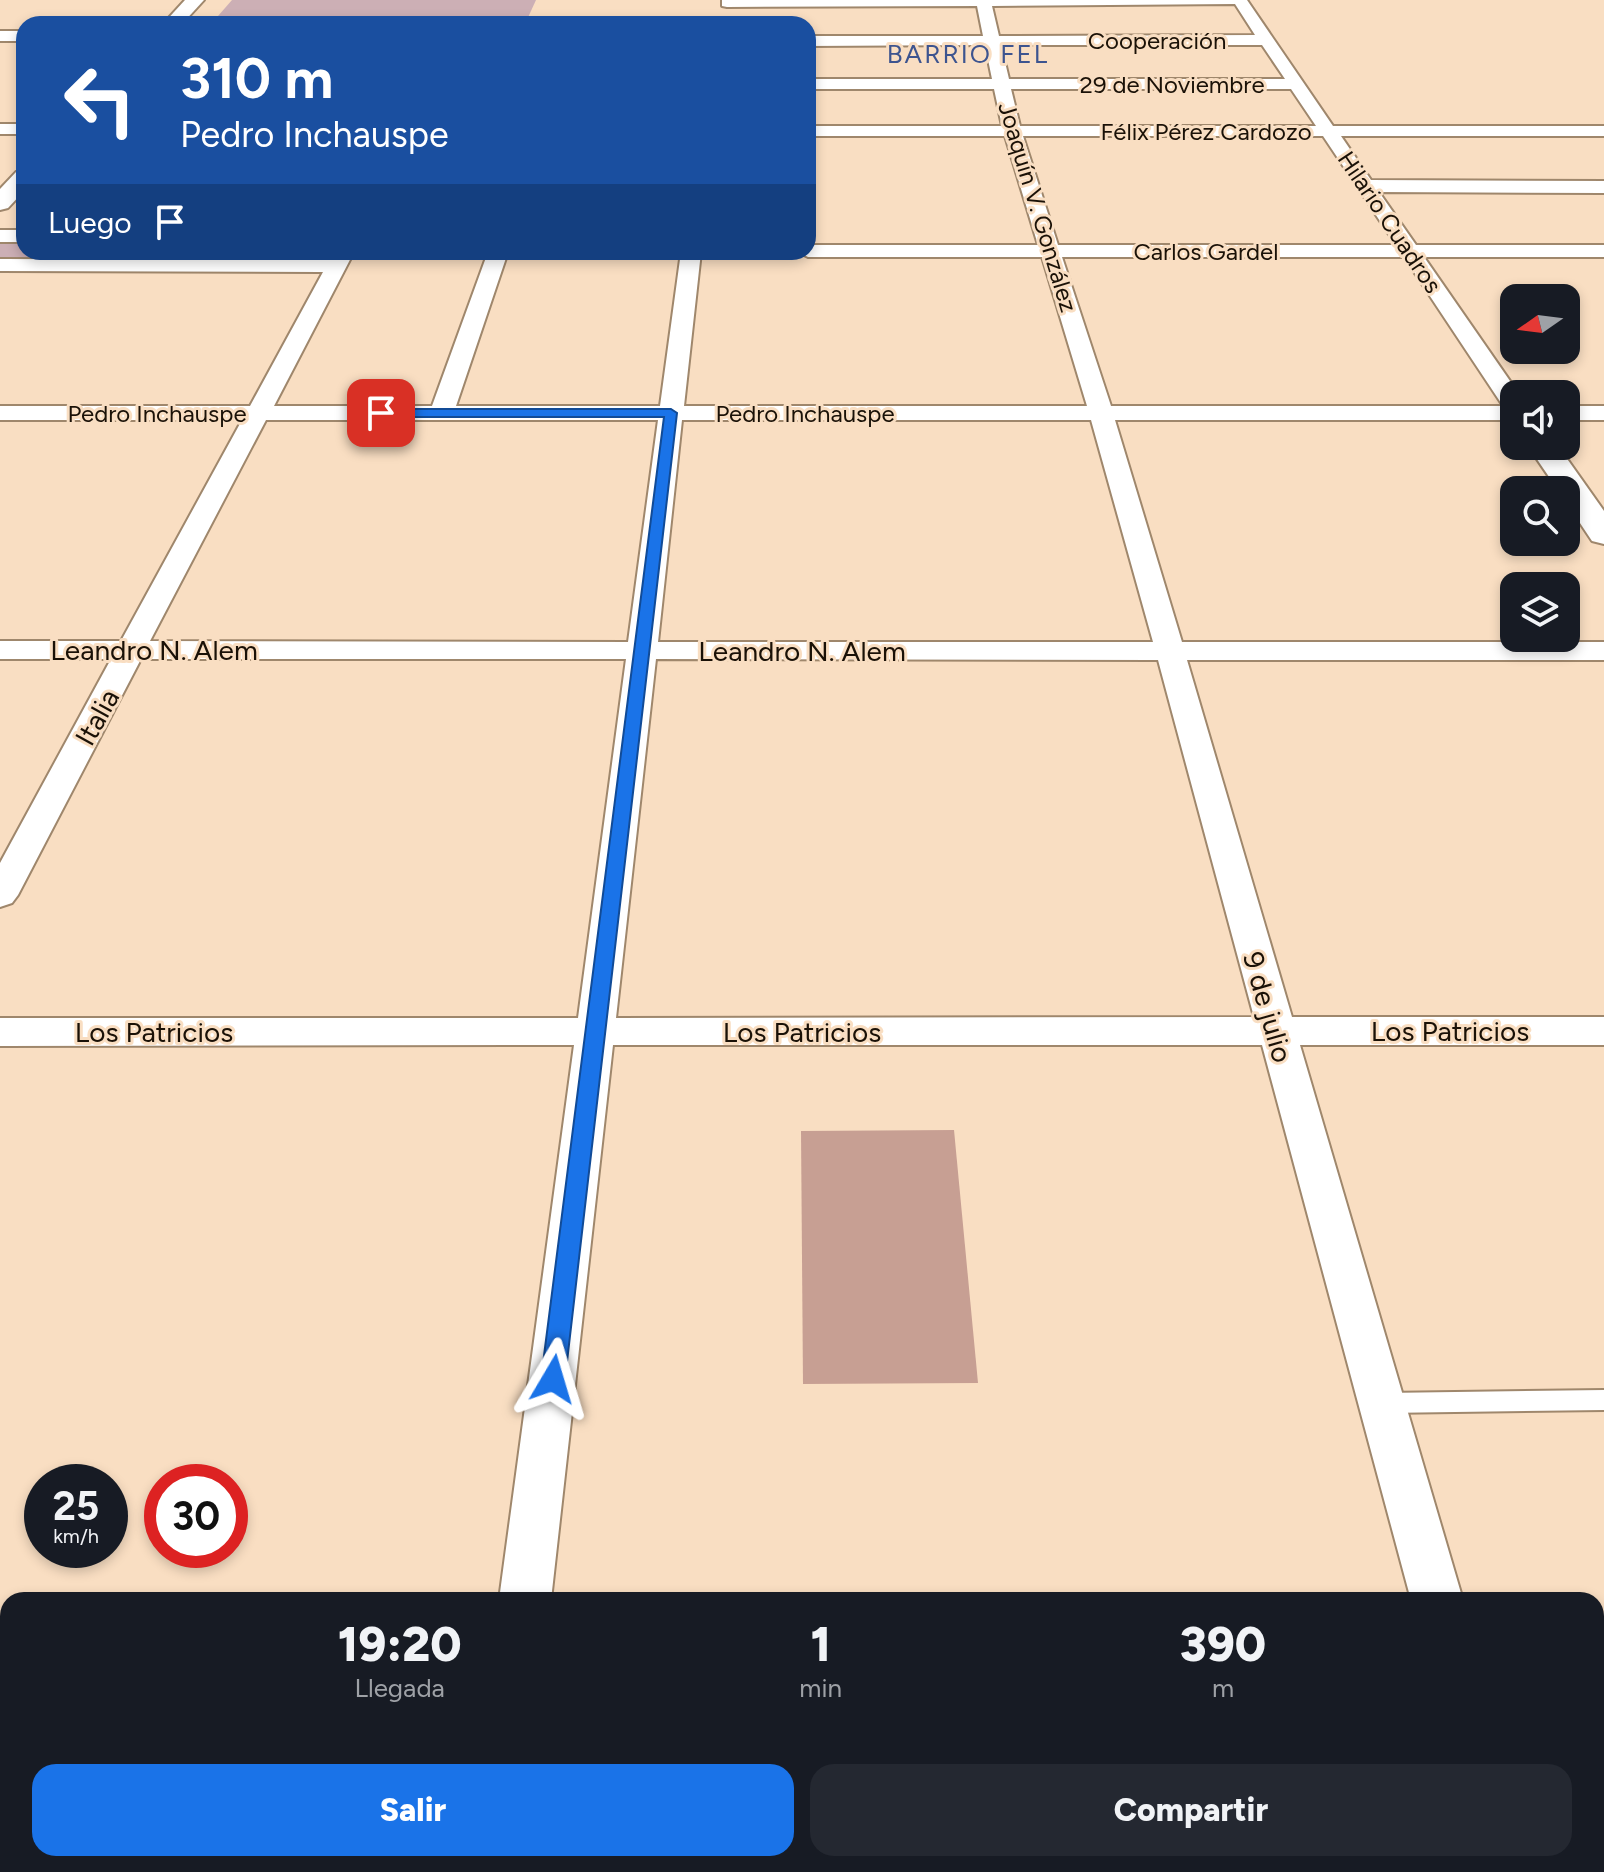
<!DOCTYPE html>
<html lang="es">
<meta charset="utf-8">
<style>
:root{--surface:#171b24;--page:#242831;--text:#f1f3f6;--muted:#9ea1a6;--accent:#1a73e8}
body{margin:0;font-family:Figtree,sans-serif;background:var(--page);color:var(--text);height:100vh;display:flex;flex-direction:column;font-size:30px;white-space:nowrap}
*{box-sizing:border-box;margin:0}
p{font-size:26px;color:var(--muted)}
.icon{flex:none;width:44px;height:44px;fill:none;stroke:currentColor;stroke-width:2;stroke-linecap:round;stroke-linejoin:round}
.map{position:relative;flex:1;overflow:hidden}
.details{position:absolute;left:0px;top:1592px;width:1604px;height:280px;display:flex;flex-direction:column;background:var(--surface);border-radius:24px 24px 0 0;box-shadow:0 4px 12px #0003}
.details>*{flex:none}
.banner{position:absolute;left:16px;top:16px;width:800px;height:244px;border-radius:24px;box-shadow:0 4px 12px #0003;background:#1a4fa0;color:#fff;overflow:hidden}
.needle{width:52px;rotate:256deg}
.buttons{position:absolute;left:1500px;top:284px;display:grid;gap:16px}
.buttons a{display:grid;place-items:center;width:80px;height:80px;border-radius:16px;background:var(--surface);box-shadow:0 4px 12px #0003;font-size:40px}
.speed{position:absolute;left:24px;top:1464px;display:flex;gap:16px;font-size:40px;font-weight:700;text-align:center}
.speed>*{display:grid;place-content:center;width:104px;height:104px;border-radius:50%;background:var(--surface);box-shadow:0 4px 12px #0003;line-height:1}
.speed small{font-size:20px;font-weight:400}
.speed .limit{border:12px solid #d22;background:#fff;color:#111}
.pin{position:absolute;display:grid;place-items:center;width:68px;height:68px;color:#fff;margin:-34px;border-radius:16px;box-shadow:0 4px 12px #0006}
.me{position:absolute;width:88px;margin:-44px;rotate:7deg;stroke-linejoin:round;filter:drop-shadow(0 0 6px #0008)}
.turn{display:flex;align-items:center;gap:28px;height:168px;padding:0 32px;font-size:36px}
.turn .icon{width:104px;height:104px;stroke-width:2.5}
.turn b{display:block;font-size:56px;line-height:68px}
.then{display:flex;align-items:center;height:76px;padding:0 32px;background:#0003;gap:16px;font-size:30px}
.eta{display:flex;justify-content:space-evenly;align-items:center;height:136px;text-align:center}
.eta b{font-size:48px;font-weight:800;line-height:56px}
.action{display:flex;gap:16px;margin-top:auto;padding:16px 32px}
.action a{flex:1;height:92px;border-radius:24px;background:var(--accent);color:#fff;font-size:32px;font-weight:800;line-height:92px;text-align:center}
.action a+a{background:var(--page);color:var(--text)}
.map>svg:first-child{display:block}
.green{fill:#ccafb5}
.building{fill:#c79f93}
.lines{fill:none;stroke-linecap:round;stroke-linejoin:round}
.service-casing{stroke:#9f876c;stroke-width:4}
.minor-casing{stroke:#9f876c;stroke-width:4}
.secondary-casing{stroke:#9f876c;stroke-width:4}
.service{fill:#fff;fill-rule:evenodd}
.minor{fill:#fff;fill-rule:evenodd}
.secondary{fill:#fff;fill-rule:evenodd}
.route{fill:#1a73e8;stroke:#114b97;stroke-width:2}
.labels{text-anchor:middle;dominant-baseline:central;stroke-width:6;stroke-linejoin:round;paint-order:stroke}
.far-street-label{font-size:24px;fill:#1a1107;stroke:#f9dec2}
.far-neighbourhood-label{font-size:26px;letter-spacing:2px;fill:#3d548f;stroke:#f9dec2}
.street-label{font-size:28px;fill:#1a1107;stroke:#f9dec2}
</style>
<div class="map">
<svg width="1604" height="1872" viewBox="0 0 1604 1872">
<rect width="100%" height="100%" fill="#f9dec2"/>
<g class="green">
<polygon points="232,0 536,0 525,24 211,24"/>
<polygon points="0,243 24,243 24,252 316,252 312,259 0,259"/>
</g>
<polygon class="building" points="954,1130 978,1383 803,1384 801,1131"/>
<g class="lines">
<g class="service-casing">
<polygon id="service" points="1604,1390 1604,1410 1384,1413 1376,1410 1372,1403 1376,1396 1384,1393"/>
</g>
<g class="minor-casing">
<g id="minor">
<path d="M722 0H1247L1333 126H1604V136H1341L1371 180 1604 181V193L1379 192 1416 245H1604V257H1424L1519 394H1514V420H1115L1182 642H1604V660H1187L1292 1017H1604V1045H1300L1463 1600H1411L1262 1045H613L551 1600H499L574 1045 0 1046V1018H578L626 659H141L18 895 12 903 0 907V863L111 659H0V641H121L242 420H0V406H250L323 272 0 271V259L330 260 334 252H354L274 406H432L488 252H508L456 406H660L681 252H701L684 406H1087L1042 257H808L798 252H808V245H1038L1005 136H808V126H1002L994 89H808V79H992L985 45 808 46V36H983L977 6 727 7 722 6ZM1235 4 1255 35 999 36 992 6ZM1001 45H1262L1285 79H1009ZM1011 89H1291L1316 126H1020ZM1023 136H1323L1396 245H1058ZM1062 257H1404L1503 406H1111ZM266 420H658L628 642 150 641ZM682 420H1091L1153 642H658ZM656 659 1158 660 1254 1017 616 1018Z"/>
<rect x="0" y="31" width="24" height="10"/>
<rect x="0" y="124" width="24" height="10"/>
<rect x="0" y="230" width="24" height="12"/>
<rect x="1566" y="406" width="38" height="14"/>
<polygon points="465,1864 523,1864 522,1872 464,1872"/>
<polygon points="1481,1864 1539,1864 1541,1872 1483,1872"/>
</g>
</g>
<g class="secondary-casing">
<g id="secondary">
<polygon points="185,0 204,0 182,24 163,24"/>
<polygon points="24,170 24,191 8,208 0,210 0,189 16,172"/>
<polygon points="1528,446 1558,446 1604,511 1604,544 1592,541 1566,502 1566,490 1558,490"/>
<rect x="0" y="1664" width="8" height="66"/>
<rect x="1596" y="1669" width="8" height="66"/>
</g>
</g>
<use href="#service" class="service"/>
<use href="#minor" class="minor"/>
<use href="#secondary" class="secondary"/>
</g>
<polygon class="route" points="671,409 677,413 565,1379 561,1386 553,1389 545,1386 541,1379 664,417 381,417 375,413 381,409"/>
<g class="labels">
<g class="far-street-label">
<text x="1157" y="40">Cooperación</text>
<text x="1172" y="84">29 de Noviembre</text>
<text x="1206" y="131">Félix Pérez Cardozo</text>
<text transform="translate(1038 207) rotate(73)">Joaquín V. González</text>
<text transform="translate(1390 222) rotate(56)">Hilario Cuadros</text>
<text x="1206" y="251">Carlos Gardel</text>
<text x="157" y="413">Pedro Inchauspe</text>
<text x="805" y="413">Pedro Inchauspe</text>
</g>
<g class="far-neighbourhood-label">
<text x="968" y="54">BARRIO FEL</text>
</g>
<g class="street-label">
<text x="154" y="650">Leandro N. Alem</text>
<text x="802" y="651">Leandro N. Alem</text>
<text transform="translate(97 717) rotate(-61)">Italia</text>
<text transform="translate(1268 1007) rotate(74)">9 de julio</text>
<text x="1450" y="1031">Los Patricios</text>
<text x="154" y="1032">Los Patricios</text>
<text x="802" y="1032">Los Patricios</text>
</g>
</g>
</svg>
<div class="buttons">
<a><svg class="needle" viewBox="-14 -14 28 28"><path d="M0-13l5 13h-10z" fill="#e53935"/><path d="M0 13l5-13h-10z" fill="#9ea1a6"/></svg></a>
<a><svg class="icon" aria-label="sound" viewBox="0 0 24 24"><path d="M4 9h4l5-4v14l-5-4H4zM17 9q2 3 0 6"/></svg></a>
<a><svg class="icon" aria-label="search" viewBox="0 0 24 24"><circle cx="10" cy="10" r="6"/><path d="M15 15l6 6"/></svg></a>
<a><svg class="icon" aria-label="layers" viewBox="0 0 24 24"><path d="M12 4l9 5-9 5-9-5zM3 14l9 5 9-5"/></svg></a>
</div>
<div class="speed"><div>25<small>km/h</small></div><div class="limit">30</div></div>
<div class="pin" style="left:381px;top:413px;background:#d93025"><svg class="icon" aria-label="arrive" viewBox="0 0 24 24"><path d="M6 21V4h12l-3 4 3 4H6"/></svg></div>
<svg class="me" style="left:553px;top:1379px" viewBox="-20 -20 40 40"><path d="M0-17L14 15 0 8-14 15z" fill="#1a73e8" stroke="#fff" stroke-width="4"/></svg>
<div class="banner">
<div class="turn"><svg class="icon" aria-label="left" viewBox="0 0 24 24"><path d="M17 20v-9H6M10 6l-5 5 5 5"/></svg><div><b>310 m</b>Pedro Inchauspe</div></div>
<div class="then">Luego<svg class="icon" aria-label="arrive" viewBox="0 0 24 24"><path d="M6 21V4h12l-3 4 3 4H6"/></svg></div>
</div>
<section class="details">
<div class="eta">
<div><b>19:20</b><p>Llegada</p></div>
<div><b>1</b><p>min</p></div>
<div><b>390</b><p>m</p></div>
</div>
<div class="action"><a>Salir</a><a>Compartir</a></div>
</section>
</div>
